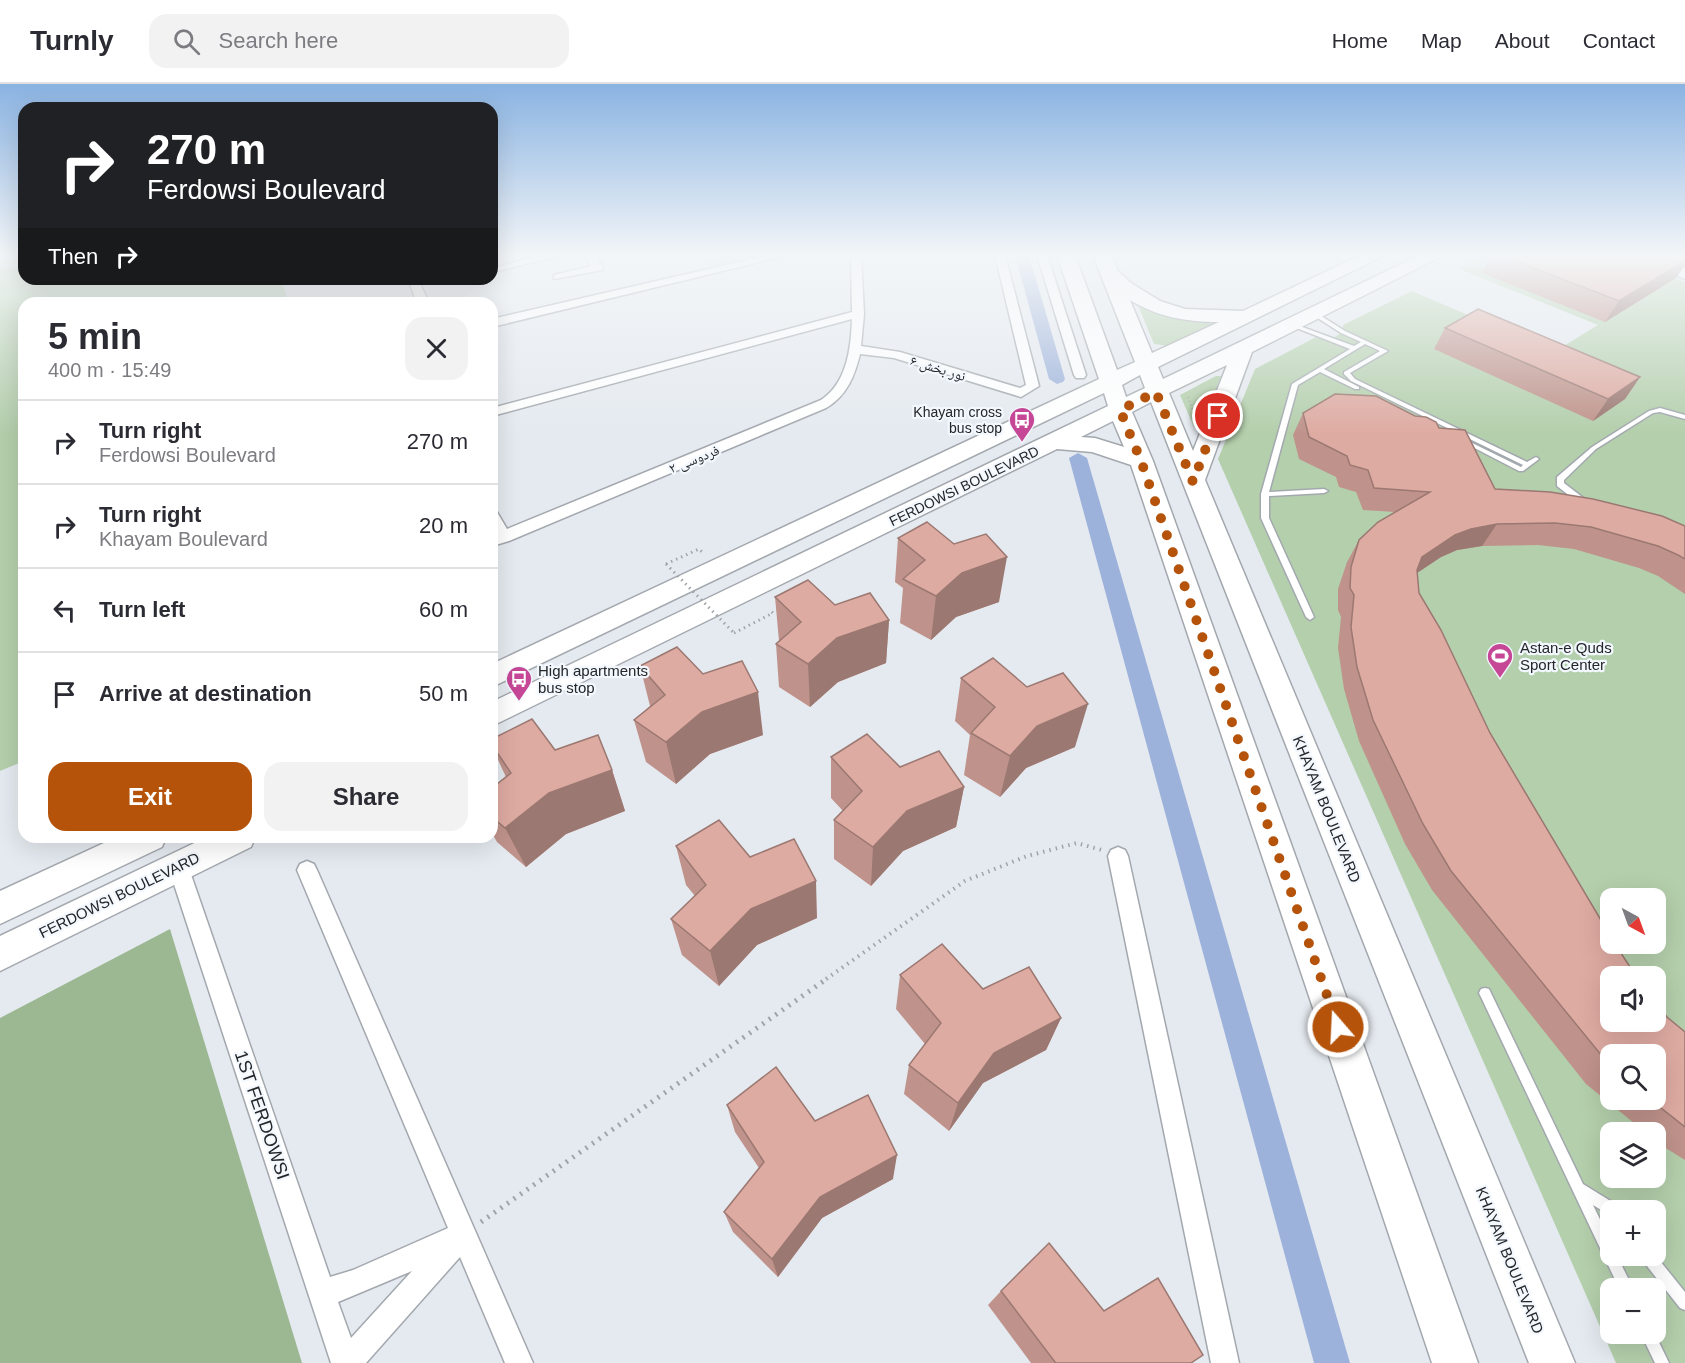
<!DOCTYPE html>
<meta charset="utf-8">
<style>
:root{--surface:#fff;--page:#f2f2f3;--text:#2b2b33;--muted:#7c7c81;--line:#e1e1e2;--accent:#b45309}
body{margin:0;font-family:Helvetica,"Noto Naskh Arabic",sans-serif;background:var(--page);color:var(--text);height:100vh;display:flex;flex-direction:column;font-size:22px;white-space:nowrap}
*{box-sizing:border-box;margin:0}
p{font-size:20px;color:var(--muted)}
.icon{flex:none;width:33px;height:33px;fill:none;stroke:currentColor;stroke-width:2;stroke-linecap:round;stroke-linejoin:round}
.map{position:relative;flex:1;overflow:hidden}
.drawer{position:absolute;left:18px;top:213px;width:480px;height:546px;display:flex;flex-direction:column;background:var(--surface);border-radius:18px;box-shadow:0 6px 24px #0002}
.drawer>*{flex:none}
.top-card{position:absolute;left:18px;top:18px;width:480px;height:183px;border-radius:18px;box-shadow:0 6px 24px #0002;background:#202124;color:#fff;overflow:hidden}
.needle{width:39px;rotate:139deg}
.controls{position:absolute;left:1600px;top:804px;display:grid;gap:12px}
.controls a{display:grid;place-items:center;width:66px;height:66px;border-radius:12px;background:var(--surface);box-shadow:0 6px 24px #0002;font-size:30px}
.pin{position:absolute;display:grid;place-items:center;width:51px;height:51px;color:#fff;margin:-26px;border:3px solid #fff;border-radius:50%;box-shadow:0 2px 6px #0007}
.me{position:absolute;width:66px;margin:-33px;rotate:341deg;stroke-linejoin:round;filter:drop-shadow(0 0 4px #0008)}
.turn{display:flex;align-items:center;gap:21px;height:126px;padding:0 30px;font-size:27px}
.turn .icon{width:78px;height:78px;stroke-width:2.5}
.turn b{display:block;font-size:42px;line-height:51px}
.then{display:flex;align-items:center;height:57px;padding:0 30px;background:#0003;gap:12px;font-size:22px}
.round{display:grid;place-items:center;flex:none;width:63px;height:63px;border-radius:18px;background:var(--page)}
.summary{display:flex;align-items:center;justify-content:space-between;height:102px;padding:0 30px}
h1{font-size:36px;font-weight:700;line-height:45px}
.action{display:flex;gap:12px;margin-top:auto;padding:12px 30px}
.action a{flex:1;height:69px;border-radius:18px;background:var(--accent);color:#fff;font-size:24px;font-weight:700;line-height:69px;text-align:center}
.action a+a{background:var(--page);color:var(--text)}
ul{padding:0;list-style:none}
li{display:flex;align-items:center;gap:18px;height:84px;padding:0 30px;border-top:2px solid var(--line)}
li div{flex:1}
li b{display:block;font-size:22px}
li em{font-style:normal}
header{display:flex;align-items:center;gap:36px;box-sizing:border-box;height:84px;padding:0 30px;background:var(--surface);border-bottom:2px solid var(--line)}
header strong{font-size:28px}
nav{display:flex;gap:33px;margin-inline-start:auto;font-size:21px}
.search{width:420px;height:54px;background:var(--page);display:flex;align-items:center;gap:15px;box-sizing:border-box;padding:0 21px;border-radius:18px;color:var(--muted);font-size:22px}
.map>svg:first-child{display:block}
.green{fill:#b4cfac;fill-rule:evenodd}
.forest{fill:#9bb892}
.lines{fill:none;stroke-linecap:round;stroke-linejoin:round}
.canal{fill:#9db2da;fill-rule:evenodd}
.lane-casing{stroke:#a3a8ae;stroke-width:3}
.street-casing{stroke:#a3a8ae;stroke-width:3}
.secondary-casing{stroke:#a3a8ae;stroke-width:3}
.primary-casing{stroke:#a3a8ae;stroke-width:3}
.path-far3{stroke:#a1a5a9;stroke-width:2;stroke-dasharray:1 3;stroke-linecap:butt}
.path-far2{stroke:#a1a5a9;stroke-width:3;stroke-dasharray:1.5 4;stroke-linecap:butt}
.path-far1{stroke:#a1a5a9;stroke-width:4;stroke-dasharray:1.5 5;stroke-linecap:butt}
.path{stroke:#a1a5a9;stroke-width:5;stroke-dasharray:2 6;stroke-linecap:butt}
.lane{fill:#fff;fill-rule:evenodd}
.street{fill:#fff;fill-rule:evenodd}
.secondary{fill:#fff;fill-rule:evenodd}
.primary{fill:#fff;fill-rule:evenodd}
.path-bridge{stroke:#a1a5a9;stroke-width:3;stroke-dasharray:1.5 4;stroke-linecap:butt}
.wall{fill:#bf938b;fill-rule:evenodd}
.shaded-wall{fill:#9b7871}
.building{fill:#deaba2;stroke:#9b7871;stroke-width:1.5}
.route{stroke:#b45309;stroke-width:10;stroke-dasharray:0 18}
.labels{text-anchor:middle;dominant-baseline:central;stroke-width:4.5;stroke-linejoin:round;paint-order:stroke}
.far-street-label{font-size:14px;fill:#242628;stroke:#f2f8fe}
.far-poi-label{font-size:14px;fill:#242628;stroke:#f2f8fe;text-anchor:end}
.poi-label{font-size:15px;fill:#242628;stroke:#f2f8fe;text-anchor:start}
.street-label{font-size:15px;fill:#242628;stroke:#f2f8fe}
.near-street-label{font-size:18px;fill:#242628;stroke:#f2f8fe}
</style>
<header>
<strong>Turnly</strong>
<div class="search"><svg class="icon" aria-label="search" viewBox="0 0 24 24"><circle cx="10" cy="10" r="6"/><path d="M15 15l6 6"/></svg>Search here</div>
<nav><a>Home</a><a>Map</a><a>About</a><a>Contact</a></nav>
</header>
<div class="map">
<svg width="1685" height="1279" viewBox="0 0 1685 1279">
<rect width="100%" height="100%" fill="#e5eaf0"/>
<g class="green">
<polygon points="699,171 776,171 714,186"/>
<path d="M1483 171H1611L1685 198V1279H1616L1218 375 1255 285 1316 253 1333 254 1343 248V241L1412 207 1554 268 1598 241 1457 184ZM1611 814H1656V860H1611ZM1611 892H1656V938H1611ZM1611 970H1656V1016H1611ZM1611 1048H1656V1094H1611ZM1611 1126H1656V1172H1611ZM1611 1204H1656V1250H1611Z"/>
<polygon points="24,173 24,195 281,195 289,219 24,219 24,677 0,687 0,178"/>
<polygon points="1138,221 1184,235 1220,238 1169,262 1154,260"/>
<polygon points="1216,292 1221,292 1202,343 1194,343 1180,311"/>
</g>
<polygon class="forest" points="170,845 302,1279 0,1279 0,934"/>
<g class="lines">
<g class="canal">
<polygon points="1015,171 1029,171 1065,295 1063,298 1057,300 1049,295"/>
<polygon points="1078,369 1087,374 1350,1279 1314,1279 1069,374"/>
</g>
<g class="lane-casing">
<g id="lane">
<polygon points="1315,228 1345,247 1388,267 1350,289 1355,295 1527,378 1536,373 1539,375 1523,387 1519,387 1461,357 1462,356 1466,356 1521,383 1523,381 1351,297 1344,290 1344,288 1380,267 1365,260 1324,285 1359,303 1359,305 1355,305 1320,288 1298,301 1269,408 1324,405 1328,407 1324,409 1269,412 1269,434 1314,533 1310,536 1306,533 1261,434 1261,410 1292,300 1350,265 1289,241 1294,240 1354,262 1361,258 1341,249 1313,231 1312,230"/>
<polygon points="1660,324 1685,331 1685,335 1660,328 1653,329 1596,365 1564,396 1564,399 1586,416 1586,420 1580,420 1557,402 1557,393 1592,363 1649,327"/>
<polygon points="1485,904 1489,905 1583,1100 1617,1121 1618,1126 1611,1126 1611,1132 1593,1121 1611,1158 1611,1172 1617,1172 1633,1204 1619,1204 1481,913 1479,909 1481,905"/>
<polygon points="1641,1172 1656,1172 1685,1208 1685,1226 1680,1224 1643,1177"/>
<polygon points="1641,1250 1655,1250 1669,1279 1655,1279"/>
</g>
</g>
<g class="street-casing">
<g id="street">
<polygon points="0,171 11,171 0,176"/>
<polygon points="541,171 562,171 498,187 493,184"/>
<polygon points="584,171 595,171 603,184 602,186 554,195 554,191 591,182"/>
<polygon points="769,171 789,171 492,243 492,235"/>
<path d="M851 171H861L864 230 861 262 900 268 1020 304 1026 301 995 171H1005L1039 302 1021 313 894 274 860 270C855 291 847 312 826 324L509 457 492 462V451L495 450 492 426 497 428 507 445 821 316C847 299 851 264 852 235L492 332V324L852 228Z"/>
<polygon points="1037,171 1047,171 1086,291 1084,294 1076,294 1074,291"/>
<polygon points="408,195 418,195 429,219 417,219"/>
<polygon points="1118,763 1125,766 1128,772 1239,1279 1211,1279 1108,772 1111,766"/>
<path d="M178 773 185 776 188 782 330 1193 353 1186 448 1144 297 786 300 780 307 777 314 780 317 786 533 1279H505L460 1173 366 1279H331L168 782 171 776ZM412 1187 351 1254 338 1218Z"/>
</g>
</g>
<g class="secondary-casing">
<polygon id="secondary" points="1626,171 1650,171 1685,184 1685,195"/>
</g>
<g class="primary-casing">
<g id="primary">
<path d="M1057 171H1075L1117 286 1135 278 1093 171H1111L1118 187 1131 199 1160 217 1185 225 1243 227 1361 171H1385L1158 283 1163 295 1420 171H1444L1252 268 1205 396 1575 1279H1529L1151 318 1132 328 1153 377 1478 1279H1432L1131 381 1092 368 1057 365 492 642V618L1108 322 1104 309 492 603V580L1099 295ZM1130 216C1157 233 1187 238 1219 238L1152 269ZM1227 281 1193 367 1169 309ZM1140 291 1145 304 1126 313 1122 301ZM1113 337 1124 363 1095 354 1081 353Z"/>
<polygon points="117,753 166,753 162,763 0,840 0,807"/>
<polygon points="207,753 255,753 251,763 0,887 0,852"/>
</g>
</g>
<polyline class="path-far3" points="1188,313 1195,333"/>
<g class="path-far2">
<polyline points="666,480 699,465 702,468"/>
<polyline points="734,549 773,529 771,527"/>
</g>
<polyline class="path-far1" points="826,895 965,797 1027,772 1077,759 1102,766"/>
<polyline class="path" points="481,1138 828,894"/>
<use href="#lane" class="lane"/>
<use href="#street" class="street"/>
<use href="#secondary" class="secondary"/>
<use href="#primary" class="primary"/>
<polyline class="path-bridge" points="666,480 734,549"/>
</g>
<g class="wall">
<polygon points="1491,171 1682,171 1676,194 1605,238 1482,189"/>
<polygon points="1445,244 1640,293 1625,315 1593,337 1434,265"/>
<path d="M1303 329 1415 332 1439 344 1495 405 1685 442V510L1658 492 1639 484 1574 465 1538 461 1482 462 1457 466 1441 473 1417 489 1419 509 1490 649 1604 842 1634 890 1667 933 1685 948V1076L1656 1058V1048H1645L1586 1000 1432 806 1405 760 1359 657 1344 605 1338 564 1341 533 1338 526V505L1347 478 1359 456 1395 428 1363 426 1356 408 1339 403 1336 393 1299 375 1293 351ZM1611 970 1656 1016H1611Z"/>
<polygon points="898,454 999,518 956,533 931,556 900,539 903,504 895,498"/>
<polygon points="775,513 835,521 889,536 886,579 838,598 810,623 779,603 776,560 779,557"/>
<polygon points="640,582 703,590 763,651 710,670 676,700 646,678 634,636 650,622"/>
<polygon points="961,594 1075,663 1026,684 1000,713 964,691 970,651 955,637"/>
<polygon points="492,655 555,666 612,686 625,727 566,750 526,783 497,758 492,749 492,704 506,693 492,663"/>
<polygon points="831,673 900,683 964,703 956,743 903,767 871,802 834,775 834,736 843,727 831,714"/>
<polygon points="676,762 750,773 817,834 757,861 719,902 682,871 671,835 695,812 686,801"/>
<polygon points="900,891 983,905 1061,934 1046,966 983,999 949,1047 904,1010 909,981 925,960 896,925"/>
<polygon points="727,1021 815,1037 893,1095 822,1134 778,1193 733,1148 724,1128 759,1084 735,1048"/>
<polygon points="1001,1207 1104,1227 1191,1279 1031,1279 988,1221"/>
</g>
<g class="shaded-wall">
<polygon points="1685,177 1685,181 1676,194 1605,238 1619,217"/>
<polygon points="1640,293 1625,315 1593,337 1608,315"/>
<polygon points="1497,440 1482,462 1457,466 1441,473 1408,495 1422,473 1455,451 1471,445"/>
<polygon points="1007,473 999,518 956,533 931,556 936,512 962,489"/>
<polygon points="889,536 886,579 838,598 810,623 808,580 837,554"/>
<polygon points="758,608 763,651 710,670 676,700 666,658 702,628"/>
<polygon points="1088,620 1075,663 1026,684 1000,713 1010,672 1037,642"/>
<polygon points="612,686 625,727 566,750 526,783 505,744 549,709"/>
<polygon points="964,703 956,743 903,767 871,802 873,763 907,727"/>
<polygon points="816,797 817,834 757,861 719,902 710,867 751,825"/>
<polygon points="1061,934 1046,966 983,999 949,1047 958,1019 994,969"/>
<polygon points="897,1071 893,1095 822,1134 778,1193 772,1175 820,1113"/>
</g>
<g class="building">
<polygon points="1500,171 1682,171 1685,172 1685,177 1619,217"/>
<polygon points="1478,225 1640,293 1608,315 1445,244"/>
<polygon points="1335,310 1376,312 1415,332 1426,333 1436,338 1439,344 1465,346 1495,405 1550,408 1593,415 1662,432 1685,442 1685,475 1678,471 1658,462 1591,443 1555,439 1497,440 1471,445 1455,451 1422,473 1417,486 1419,509 1441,546 1490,649 1611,853 1611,860 1615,860 1636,892 1611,892 1611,938 1656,938 1656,918 1667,933 1685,948 1685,1043 1651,1016 1656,1016 1656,970 1611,970 1611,983 1451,787 1423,740 1373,636 1357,583 1351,543 1354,511 1350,504 1351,483 1359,456 1378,438 1430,408 1374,404 1368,386 1350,381 1347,372 1309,353 1303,329"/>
<polygon points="927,438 954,460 986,450 1007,473 962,489 936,512 903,495 925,476 898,454"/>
<polygon points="808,496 835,521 870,509 889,536 837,554 808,580 776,560 801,538 775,513"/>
<polygon points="677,563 703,590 742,577 758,608 702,628 666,658 634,636 665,611 640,582"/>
<polygon points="993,574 1027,603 1063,589 1088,620 1037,642 1010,672 971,649 995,623 961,594"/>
<polygon points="532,635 555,666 598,651 612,686 549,709 505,744 492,733 492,704 511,689 492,661 492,655"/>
<polygon points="867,650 900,683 939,667 964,703 907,727 873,763 834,736 862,707 831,673"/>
<polygon points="719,736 750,773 794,755 816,797 751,825 710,867 671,835 706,801 676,762"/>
<polygon points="942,860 983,905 1029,883 1061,934 994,969 958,1019 909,981 941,939 900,891"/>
<polygon points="776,983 815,1037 868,1011 897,1071 820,1113 772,1175 724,1128 764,1078 727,1021"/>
<polygon points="1049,1159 1104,1227 1158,1194 1203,1271 1191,1279 1055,1279 1055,1278 1001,1207"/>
</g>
<linearGradient id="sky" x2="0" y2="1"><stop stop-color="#8ab3e2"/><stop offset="0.49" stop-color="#f3f6f8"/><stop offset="1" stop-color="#f3f6f8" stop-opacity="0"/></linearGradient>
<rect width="1685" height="350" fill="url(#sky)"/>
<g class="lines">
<polyline class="route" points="1218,332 1193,398 1156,308 1120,326 1141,377 1338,943"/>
</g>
<defs>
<g id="bus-pin" transform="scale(1.35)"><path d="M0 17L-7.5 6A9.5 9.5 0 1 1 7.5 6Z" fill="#c54796" stroke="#f2f8fe"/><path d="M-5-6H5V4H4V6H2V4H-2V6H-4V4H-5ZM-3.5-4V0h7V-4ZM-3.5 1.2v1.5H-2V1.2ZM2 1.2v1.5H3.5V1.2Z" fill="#fff"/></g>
<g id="stadium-pin" transform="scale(1.35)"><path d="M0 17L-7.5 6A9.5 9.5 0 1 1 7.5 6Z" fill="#c54796" stroke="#f2f8fe"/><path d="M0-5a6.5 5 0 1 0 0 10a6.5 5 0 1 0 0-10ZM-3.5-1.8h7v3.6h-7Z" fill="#fff"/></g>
</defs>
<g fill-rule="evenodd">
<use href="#bus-pin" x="1022" y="336"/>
<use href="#stadium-pin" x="1500" y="572"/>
<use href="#bus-pin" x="519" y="595"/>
</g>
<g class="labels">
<g class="far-street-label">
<text transform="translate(938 284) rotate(17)">نور بخش ۶</text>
<text transform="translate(694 375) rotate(-22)">فردوسی ۲</text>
<text transform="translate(964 402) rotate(-26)">FERDOWSI BOULEVARD</text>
</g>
<g class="far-poi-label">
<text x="1002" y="328">Khayam cross<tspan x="1002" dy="16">bus stop</tspan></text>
</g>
<g class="poi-label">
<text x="1520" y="563">Astan-e Quds<tspan x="1520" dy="17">Sport Center</tspan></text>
<text x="538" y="586">High apartments<tspan x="538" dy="17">bus stop</tspan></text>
</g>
<g class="street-label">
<text transform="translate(1327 725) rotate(68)">KHAYAM BOULEVARD</text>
<text transform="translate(119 811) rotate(-26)">FERDOWSI BOULEVARD</text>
<text transform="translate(1510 1176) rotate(68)">KHAYAM BOULEVARD</text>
</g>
<g class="near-street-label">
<text transform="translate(262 1031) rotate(71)">1ST FERDOWSI</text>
</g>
</g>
</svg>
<div class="controls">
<a><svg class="needle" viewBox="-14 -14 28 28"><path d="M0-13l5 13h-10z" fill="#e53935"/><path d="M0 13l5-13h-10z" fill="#7c7c81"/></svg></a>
<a><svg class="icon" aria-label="sound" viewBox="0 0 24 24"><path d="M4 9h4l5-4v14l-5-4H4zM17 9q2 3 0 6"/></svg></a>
<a><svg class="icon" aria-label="search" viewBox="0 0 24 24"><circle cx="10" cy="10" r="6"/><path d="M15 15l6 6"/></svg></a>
<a><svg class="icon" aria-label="layers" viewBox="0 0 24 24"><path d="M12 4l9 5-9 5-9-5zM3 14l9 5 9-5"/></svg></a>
<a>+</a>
<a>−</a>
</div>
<div class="pin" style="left:1218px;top:332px;background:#d93025"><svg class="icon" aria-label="arrive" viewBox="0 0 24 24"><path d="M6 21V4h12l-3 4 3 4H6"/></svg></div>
<svg class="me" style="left:1338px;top:943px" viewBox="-20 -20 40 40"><circle r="17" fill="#b45309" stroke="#fff" stroke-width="3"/><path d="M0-11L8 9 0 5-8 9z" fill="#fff"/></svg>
<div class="top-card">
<div class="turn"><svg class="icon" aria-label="right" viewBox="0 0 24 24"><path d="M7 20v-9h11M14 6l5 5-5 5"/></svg><div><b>270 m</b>Ferdowsi Boulevard</div></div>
<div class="then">Then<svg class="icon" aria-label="right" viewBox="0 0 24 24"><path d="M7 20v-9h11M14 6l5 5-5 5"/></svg></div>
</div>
<section class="drawer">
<div class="summary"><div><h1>5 min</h1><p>400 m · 15:49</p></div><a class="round"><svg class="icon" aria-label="close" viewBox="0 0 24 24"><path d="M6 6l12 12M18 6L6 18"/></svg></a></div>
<ul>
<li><svg class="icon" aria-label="right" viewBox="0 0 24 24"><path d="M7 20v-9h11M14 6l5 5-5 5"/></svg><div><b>Turn right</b><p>Ferdowsi Boulevard</p></div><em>270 m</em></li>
<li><svg class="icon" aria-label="right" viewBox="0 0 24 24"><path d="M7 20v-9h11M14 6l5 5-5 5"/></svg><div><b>Turn right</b><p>Khayam Boulevard</p></div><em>20 m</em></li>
<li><svg class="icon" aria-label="left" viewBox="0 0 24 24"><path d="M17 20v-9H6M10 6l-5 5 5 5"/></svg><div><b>Turn left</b></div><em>60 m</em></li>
<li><svg class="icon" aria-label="arrive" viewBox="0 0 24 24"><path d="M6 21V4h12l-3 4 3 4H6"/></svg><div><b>Arrive at destination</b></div><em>50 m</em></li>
</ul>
<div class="action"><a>Exit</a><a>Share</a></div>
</section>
</div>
